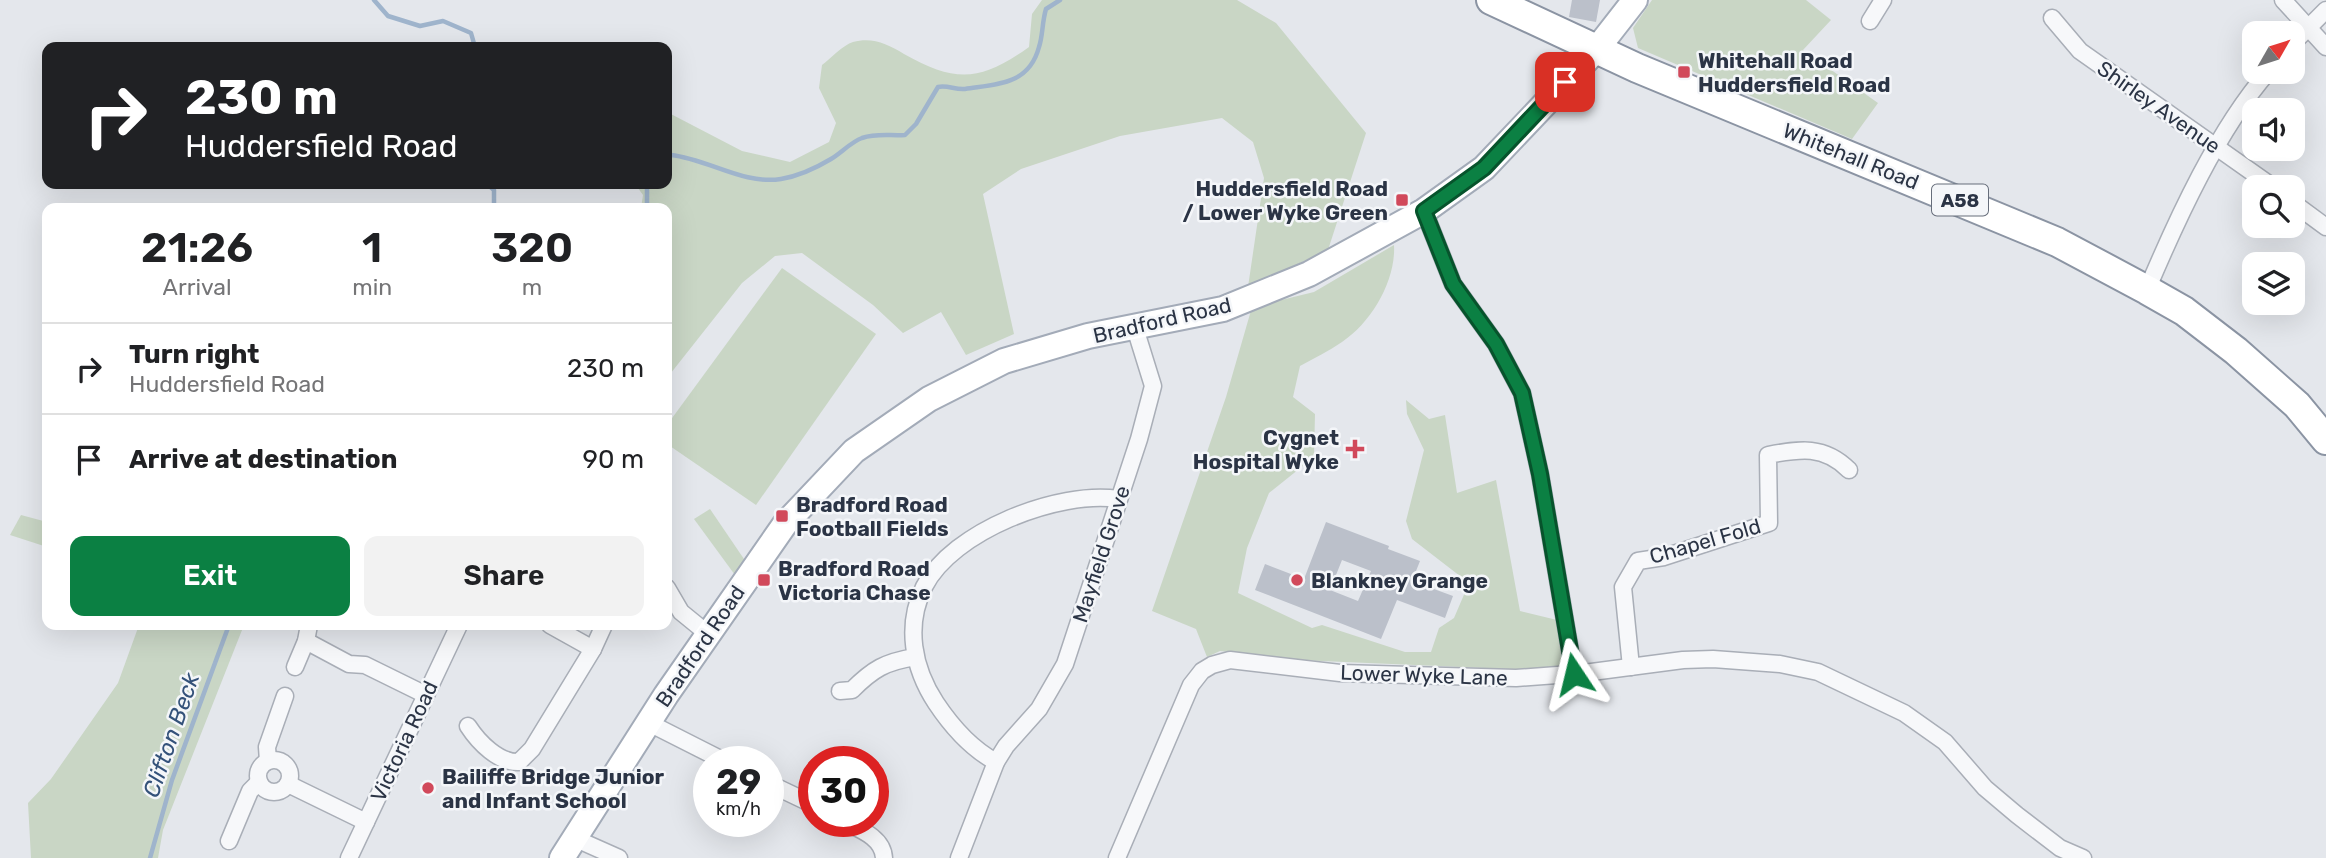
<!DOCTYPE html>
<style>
:root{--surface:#fff;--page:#f2f2f2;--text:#202124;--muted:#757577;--line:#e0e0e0;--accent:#0b8043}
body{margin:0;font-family:Rubik,sans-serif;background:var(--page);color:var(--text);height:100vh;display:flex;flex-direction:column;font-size:26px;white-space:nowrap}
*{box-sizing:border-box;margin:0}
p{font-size:23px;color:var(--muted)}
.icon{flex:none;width:38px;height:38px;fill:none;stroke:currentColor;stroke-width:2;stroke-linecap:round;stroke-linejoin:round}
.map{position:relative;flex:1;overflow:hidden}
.sheet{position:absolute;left:42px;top:203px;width:630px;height:427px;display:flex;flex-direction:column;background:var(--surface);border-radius:14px;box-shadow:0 7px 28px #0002}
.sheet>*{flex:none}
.banner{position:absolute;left:42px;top:42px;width:630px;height:147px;border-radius:14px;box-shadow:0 7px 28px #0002;background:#202124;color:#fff;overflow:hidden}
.needle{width:46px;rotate:51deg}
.controls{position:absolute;left:2242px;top:21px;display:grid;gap:14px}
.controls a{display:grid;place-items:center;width:63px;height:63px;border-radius:14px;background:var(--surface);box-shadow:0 7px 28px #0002;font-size:35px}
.speed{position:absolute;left:693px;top:746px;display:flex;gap:14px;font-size:35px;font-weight:700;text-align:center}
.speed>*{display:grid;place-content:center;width:91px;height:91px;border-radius:50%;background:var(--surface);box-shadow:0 7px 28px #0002;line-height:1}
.speed small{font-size:18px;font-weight:400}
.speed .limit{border:10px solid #d22;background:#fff;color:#111}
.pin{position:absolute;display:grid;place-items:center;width:60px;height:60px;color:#fff;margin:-30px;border-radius:14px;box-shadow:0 4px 10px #0006}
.me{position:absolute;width:77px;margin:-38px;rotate:350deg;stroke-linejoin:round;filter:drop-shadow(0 0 5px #0008)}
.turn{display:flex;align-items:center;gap:24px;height:147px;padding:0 28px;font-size:32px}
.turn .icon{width:91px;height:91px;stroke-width:2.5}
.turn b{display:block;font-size:49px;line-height:60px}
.eta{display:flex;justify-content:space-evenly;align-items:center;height:119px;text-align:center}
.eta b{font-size:42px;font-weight:600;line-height:49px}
.button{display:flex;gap:14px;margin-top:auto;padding:14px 28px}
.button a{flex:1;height:80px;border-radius:14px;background:var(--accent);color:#fff;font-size:28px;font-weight:600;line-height:80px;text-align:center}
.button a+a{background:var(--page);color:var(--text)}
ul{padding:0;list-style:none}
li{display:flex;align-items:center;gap:21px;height:91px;padding:0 28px;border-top:2px solid var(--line)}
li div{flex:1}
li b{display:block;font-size:26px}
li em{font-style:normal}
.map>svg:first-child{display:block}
.green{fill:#c9d6c5}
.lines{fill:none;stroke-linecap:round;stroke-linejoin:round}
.stream{stroke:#9fb4cc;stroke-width:4.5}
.building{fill:#bbc0ca;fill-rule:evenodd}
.street-casing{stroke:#a9aeb7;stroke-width:19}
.primary-casing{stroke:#a3abb8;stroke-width:28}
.highway-casing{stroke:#8b94a3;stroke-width:32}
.street{stroke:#f7f8fa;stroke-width:16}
.primary{stroke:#fff;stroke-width:24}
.highway{stroke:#fff;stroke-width:28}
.route-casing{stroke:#07532c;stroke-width:18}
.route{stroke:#0b8043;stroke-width:12}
.poi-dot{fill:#d1495b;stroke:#f4f6f9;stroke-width:2.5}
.labels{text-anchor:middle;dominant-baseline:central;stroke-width:5;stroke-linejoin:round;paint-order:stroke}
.shield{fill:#f4f6f9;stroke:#676e7b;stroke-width:2}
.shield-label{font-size:19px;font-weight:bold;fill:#2b3445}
.poi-label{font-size:21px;font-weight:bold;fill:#2b3445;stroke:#f4f6f9;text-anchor:start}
.street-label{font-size:21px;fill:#2b3445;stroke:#f4f6f9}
.water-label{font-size:23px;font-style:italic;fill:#34527a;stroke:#f4f6f9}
</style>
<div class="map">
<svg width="2326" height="858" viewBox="0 0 2326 858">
<rect width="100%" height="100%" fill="#e4e7ec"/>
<g class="green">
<path d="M1042 0H1237L1276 23 1366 133 1328 250 1248 287 1264 178 1253 142 1222 118 1120 136 1021 169 983 194 1014 334 966 355 941 312 903 333 873 305 802 253 775 256 742 283 667 378V208H641L643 195 635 184H667V112L742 151 790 162 829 142 836 123 819 88 822 65C831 58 843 45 853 42 873 37 887 44 904 54 956 83 980 82 1029 47L1032 14Z"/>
<polygon points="1652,0 1806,0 1831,20 1803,50 1878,103 1852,139 1638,48 1633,28"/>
<path d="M1394 245C1396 280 1372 322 1342 342 1329 351 1314 358 1300 366L1293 397 1315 414 1314 457 1269 493 1247 548 1238 593 1312 628 1322 625 1405 652H1431L1439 628 1454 618 1469 583 1412 539 1406 521 1424 450 1407 414 1406 400 1429 419 1445 415 1457 493 1496 480 1520 611 1557 620 1565 655 1557 671 1298 660 1220 651 1207 657 1196 629 1152 611 1226 397 1252 307 1314 292Z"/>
<polygon points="782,268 876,334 756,505 667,444 667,425"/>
<polygon points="710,509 746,562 735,575 694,519"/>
<polygon points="21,515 47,522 47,547 10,535"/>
<polygon points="139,625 244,625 163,830 158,858 31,858 28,803 51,779 118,683"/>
</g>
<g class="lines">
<g class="stream">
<polyline points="374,0 388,16 420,26 443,21 471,33 475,47"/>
<path d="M667 158 671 155C708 159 743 185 781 179 799 176 816 168 831 159 841 153 851 142 862 138 877 133 890 136 905 135L916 124 938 87C948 85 955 90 965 89 997 84 1029 85 1039 47 1043 35 1042 22 1046 9L1060 0"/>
<polyline points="487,184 494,190 494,208"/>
<polyline points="647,184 647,208"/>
<polyline points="150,858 172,780 229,625"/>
</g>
</g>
<g class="building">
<polygon points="1572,0 1600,0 1596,22 1569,17"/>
<path d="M1326 522 1389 546 1388 549 1420 561 1412 581 1453 596 1445 618 1397 600 1381 639 1255 590 1265 564 1304 579ZM1342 560 1371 571 1358 601 1330 590Z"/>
</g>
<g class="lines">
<g class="street-casing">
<g id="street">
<polyline points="2283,0 2326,47"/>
<polyline points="2052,18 2080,51 2273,187"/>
<polyline points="1870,21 1883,0"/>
<polyline points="2292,44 2326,10"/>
<polyline points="2292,202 2326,227"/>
<polyline points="1424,211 1453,284 1496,344 1522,393 1540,474 1574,674"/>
<path d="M2147 290C2177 219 2218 129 2268 72"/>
<polyline points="667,588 681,612 708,634"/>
<polyline points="550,625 593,649"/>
<polyline points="306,641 349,664 365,665 426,695"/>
<polyline points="295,667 306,641 309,625"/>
<path d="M1631 667 1623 587 1638 561 1664 557 1769 523 1768 455C1800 449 1824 445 1849 470"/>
<path d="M840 691 852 690C873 669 885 662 915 657"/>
<polyline points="649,723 724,761"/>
<path d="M468 726C479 743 499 763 519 762L532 749 593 649 604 625"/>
<circle cx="274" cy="776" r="16"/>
<polyline points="268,761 267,747 285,696"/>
<path d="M996 762C970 748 952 727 936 703 913 668 905 626 924 587 952 531 1059 490 1118 499"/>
<polyline points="768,783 814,805"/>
<polyline points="288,784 366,822"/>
<path d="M843 821C859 829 883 837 884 858"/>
<polyline points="574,838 619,858"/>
<polyline points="229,841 250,791 259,782"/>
<polyline points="349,858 459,625"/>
<polyline points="959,858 996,762 1006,746 1039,709 1065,664 1139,439 1153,386 1135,328"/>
<polyline points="1117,858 1191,685 1202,671 1212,665 1230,660 1340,673 1516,678 1584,673 1683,660 1713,659 1780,664 1818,672 1904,713 1945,742 1985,788 2017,815 2060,848 2083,858"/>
</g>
</g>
<g class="primary-casing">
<polyline id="primary" points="562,858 666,695 785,524 854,451 929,399 1004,361 1088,336 1223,309 1309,274 1424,211 1484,168 1596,50 1635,0"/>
</g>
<g class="highway-casing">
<polyline id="highway" points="1491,0 1637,68 2057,242 2147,290 2184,311 2236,351 2297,405 2326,440"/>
</g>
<use href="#street" class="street"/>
<use href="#primary" class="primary"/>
<use href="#highway" class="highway"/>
</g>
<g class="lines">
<g class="route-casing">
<polyline id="route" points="1565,82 1484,168 1424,211 1453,284 1496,344 1522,393 1540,474 1574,674"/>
</g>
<use href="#route" class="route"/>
</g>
<g class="poi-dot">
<rect x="1677" y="65" width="14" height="14" rx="3.5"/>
<rect x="1395" y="193" width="14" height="14" rx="3.5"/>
<path d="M1351.5 438.5h7v7h7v7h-7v7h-7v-7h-7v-7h7z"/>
<rect x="775" y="509" width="14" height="14" rx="3.5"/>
<rect x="757" y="573" width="14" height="14" rx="3.5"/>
<circle cx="1297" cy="580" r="7"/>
<circle cx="428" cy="788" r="7"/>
</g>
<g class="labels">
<rect class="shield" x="1932" y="184.5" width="56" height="31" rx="5"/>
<g class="shield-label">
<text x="1960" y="200">A58</text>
</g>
<g class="poi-label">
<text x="1698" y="60">Whitehall Road<tspan x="1698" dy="24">Huddersfield Road</tspan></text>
<text x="1388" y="188" text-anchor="end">Huddersfield Road<tspan x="1388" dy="24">/ Lower Wyke Green</tspan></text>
<text x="1339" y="437" text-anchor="end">Cygnet<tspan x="1339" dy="24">Hospital Wyke</tspan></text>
<text x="796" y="504">Bradford Road<tspan x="796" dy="24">Football Fields</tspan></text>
<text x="778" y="568">Bradford Road<tspan x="778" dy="24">Victoria Chase</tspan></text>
<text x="1311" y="580">Blankney Grange</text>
<text x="442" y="776">Bailiffe Bridge Junior<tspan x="442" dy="24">and Infant School</tspan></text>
</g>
<g class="street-label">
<text transform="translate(2159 107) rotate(35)">Shirley Avenue</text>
<text transform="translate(1851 156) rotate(22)">Whitehall Road</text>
<text transform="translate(1162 320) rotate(-13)">Bradford Road</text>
<text transform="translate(1705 541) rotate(-16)">Chapel Fold</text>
<text transform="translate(1101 554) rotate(-72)">Mayfield Grove</text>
<text transform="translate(700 646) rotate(-56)">Bradford Road</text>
<text transform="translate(1424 675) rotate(2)">Lower Wyke Lane</text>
<text transform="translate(404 741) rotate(-65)">Victoria Road</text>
</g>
<g class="water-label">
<text transform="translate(171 735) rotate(-71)">Clifton Beck</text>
</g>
</g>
</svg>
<div class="controls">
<a><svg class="needle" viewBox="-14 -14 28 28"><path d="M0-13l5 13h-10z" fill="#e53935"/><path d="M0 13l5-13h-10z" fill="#757577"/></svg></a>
<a><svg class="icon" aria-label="sound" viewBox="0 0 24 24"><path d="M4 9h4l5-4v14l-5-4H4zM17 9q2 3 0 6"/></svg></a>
<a><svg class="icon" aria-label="search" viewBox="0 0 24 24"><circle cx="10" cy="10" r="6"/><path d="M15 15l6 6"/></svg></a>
<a><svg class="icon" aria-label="layers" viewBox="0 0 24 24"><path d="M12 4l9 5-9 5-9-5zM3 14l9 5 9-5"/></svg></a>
</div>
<div class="speed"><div>29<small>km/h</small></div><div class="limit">30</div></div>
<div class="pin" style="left:1565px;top:82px;background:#d93025"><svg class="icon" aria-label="arrive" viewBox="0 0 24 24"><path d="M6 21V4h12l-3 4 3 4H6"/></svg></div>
<svg class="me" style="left:1574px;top:674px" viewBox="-20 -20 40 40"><path d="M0-17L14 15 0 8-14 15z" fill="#0b8043" stroke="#fff" stroke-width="4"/></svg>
<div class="banner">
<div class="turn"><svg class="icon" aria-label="right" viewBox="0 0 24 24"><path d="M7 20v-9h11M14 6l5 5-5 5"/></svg><div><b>230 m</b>Huddersfield Road</div></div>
</div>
<section class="sheet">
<div class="eta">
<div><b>21:26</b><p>Arrival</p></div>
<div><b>1</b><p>min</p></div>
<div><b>320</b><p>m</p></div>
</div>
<ul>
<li><svg class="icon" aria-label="right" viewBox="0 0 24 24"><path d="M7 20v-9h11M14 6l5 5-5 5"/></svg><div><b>Turn right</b><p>Huddersfield Road</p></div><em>230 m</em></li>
<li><svg class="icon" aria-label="arrive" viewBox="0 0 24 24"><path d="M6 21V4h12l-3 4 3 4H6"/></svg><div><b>Arrive at destination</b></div><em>90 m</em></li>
</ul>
<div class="button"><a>Exit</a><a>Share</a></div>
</section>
</div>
